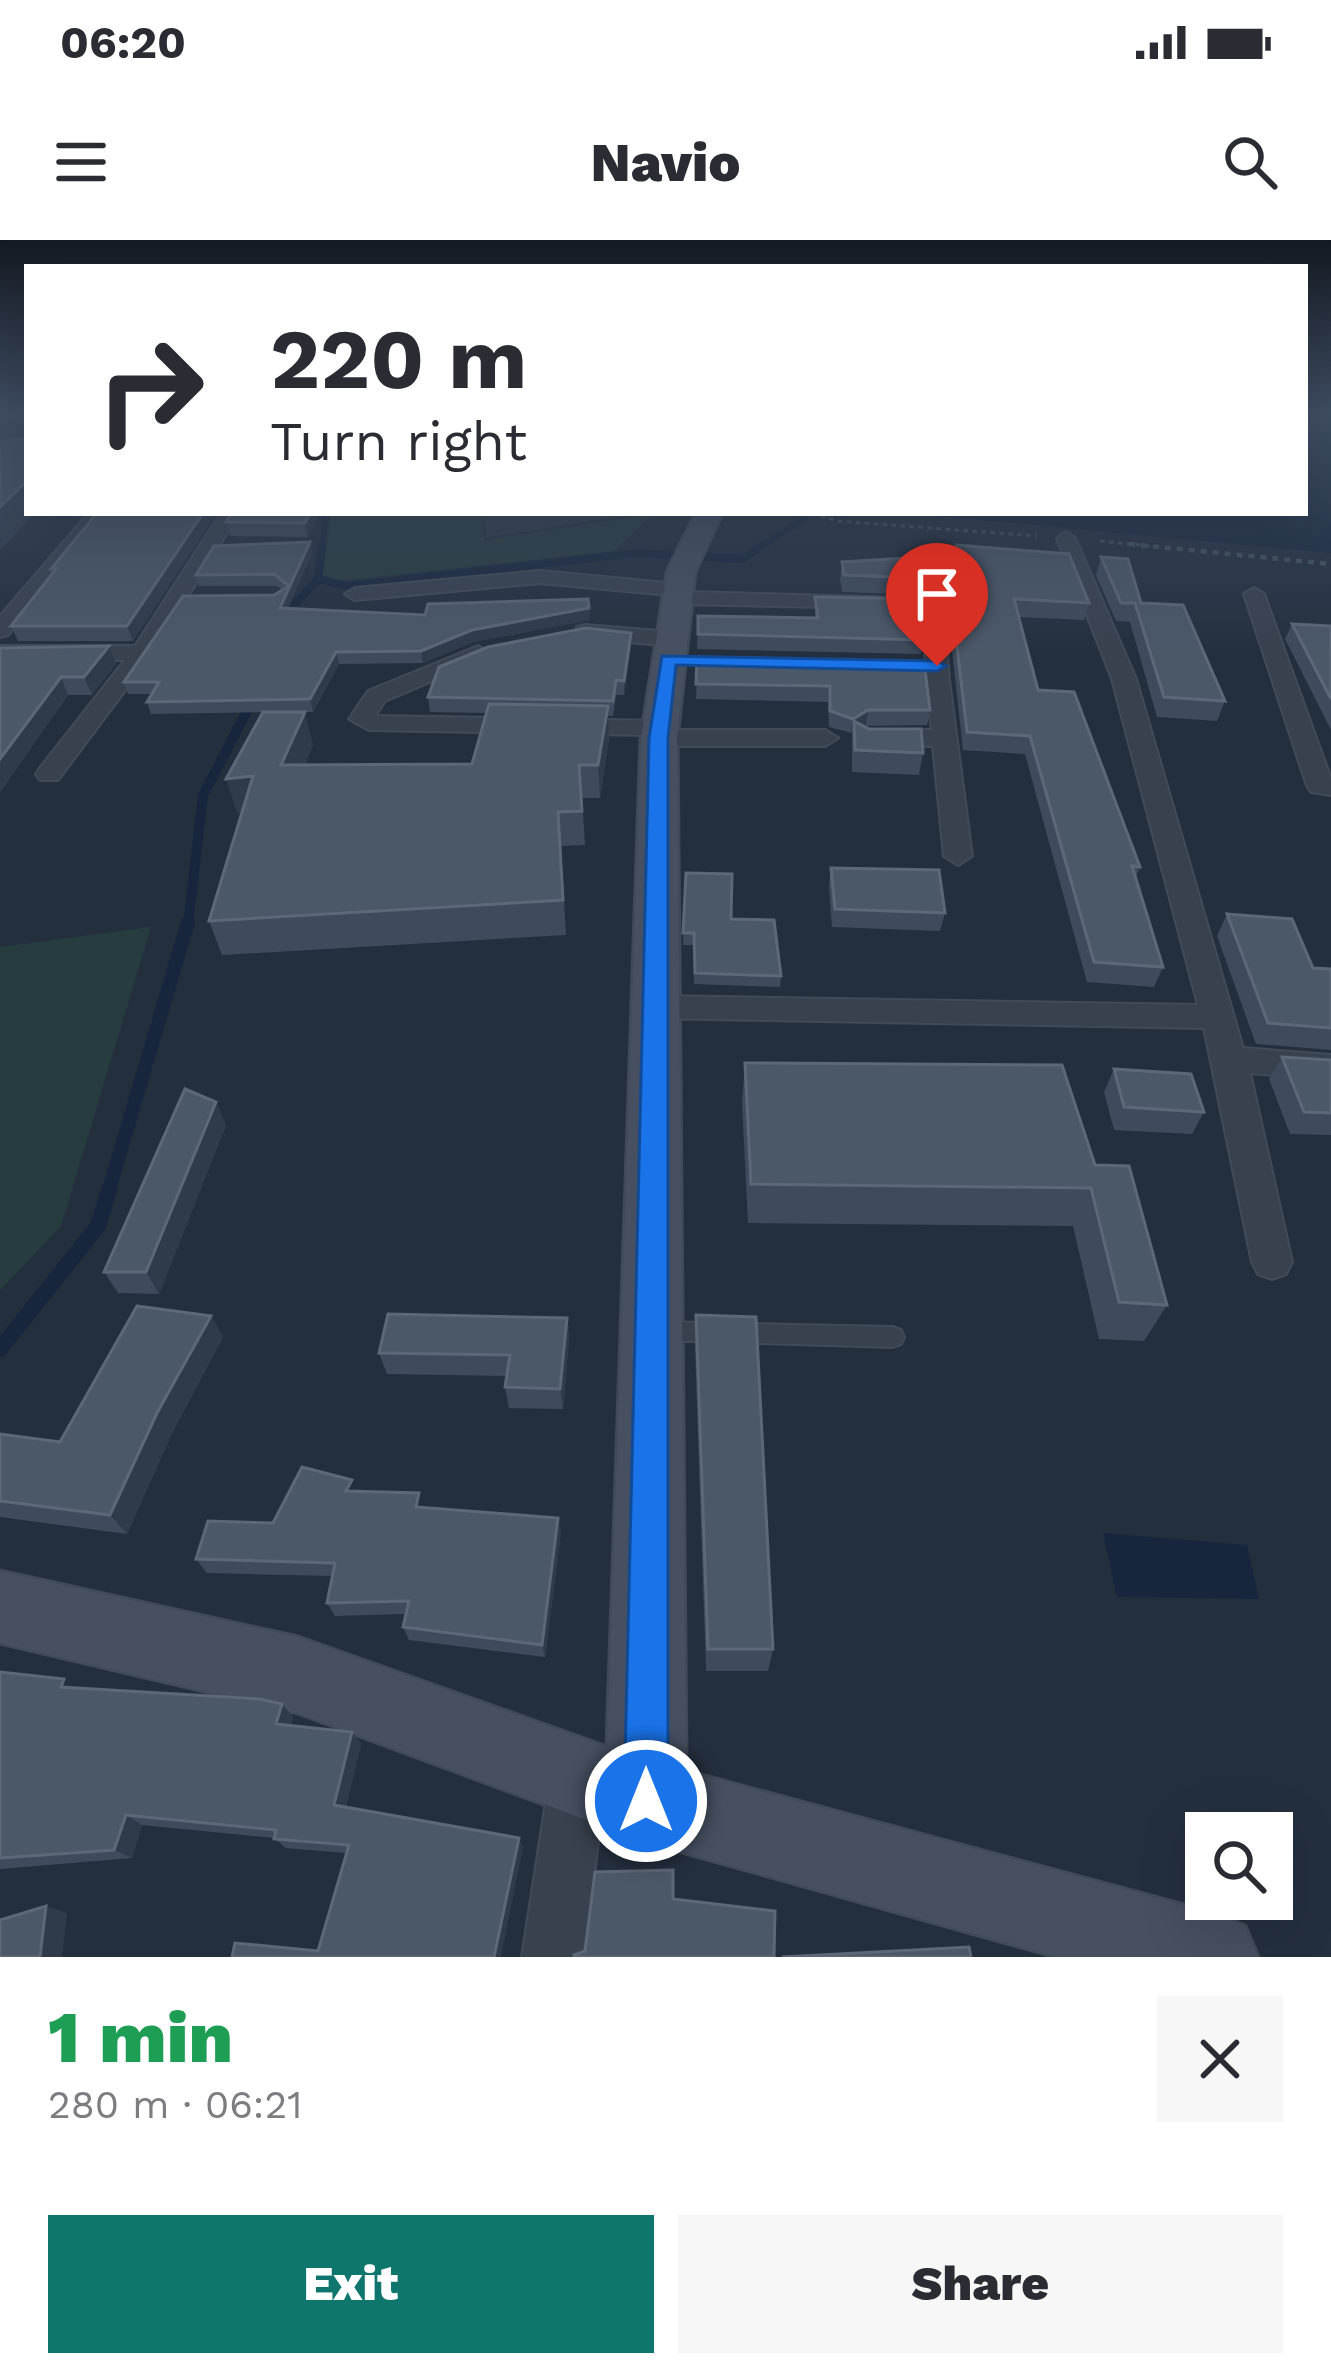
<!DOCTYPE html>
<meta charset="utf-8">
<style>
:root{--surface:#fff;--page:#f7f7f7;--text:#2b2b33;--muted:#7c7c81;--accent:#0f766e}
body{margin:0;font-family:"Work Sans",sans-serif;background:var(--page);color:var(--text);height:100vh;display:flex;flex-direction:column;font-size:45px;white-space:nowrap}
*{box-sizing:border-box;margin:0}
p{font-size:39px;color:var(--muted)}
.icon{flex:none;width:66px;height:66px;fill:none;stroke:currentColor;stroke-width:2;stroke-linecap:round;stroke-linejoin:round}
.map{position:relative;height:1717px;overflow:hidden}
.details{display:flex;flex-direction:column;background:var(--surface);flex:1}
.details>*{flex:none}
.banner{position:absolute;left:24px;top:24px;width:1284px;height:252px;border-radius:0px;box-shadow:0 12px 48px #0002;background:#fff;color:var(--text);overflow:hidden}
.controls{position:absolute;left:1185px;top:1572px;display:grid;gap:24px}
.controls a{display:grid;place-items:center;width:108px;height:108px;border-radius:0px;background:var(--surface);box-shadow:0 12px 48px #0002;font-size:60px}
.pin{position:absolute;display:grid;place-items:center;width:102px;height:102px;color:#fff;margin:-123px -51px;border-radius:50% 50% 50% 0;rotate:-45deg;box-shadow:0 0 12px #0007}
.pin .icon{rotate:45deg}
.me{position:absolute;width:132px;margin:-66px;rotate:0deg;stroke-linejoin:round;filter:drop-shadow(0 0 9px #0008)}
.turn{display:flex;align-items:center;gap:42px;height:252px;padding:0 48px;font-size:54px}
.turn .icon{width:156px;height:156px;stroke-width:2.5}
.turn b{display:block;font-size:84px;line-height:102px}
.round{display:grid;place-items:center;flex:none;width:126px;height:126px;border-radius:0px;background:var(--page)}
.headline{display:flex;align-items:center;justify-content:space-between;height:204px;padding:0 48px}
h1{font-size:72px;font-weight:800;line-height:90px;color:#1e9e55}
.action{display:flex;gap:24px;margin-top:auto;padding:24px 48px}
.action a{flex:1;height:138px;border-radius:0px;background:var(--accent);color:#fff;font-size:48px;font-weight:800;line-height:138px;text-align:center}
.action a+a{background:var(--page);color:var(--text)}
.status{display:flex;justify-content:space-between;align-items:center;height:84px;padding:0 60px;background:var(--surface);direction:ltr}
.status svg{height:33px;fill:currentColor}
header{display:flex;justify-content:space-between;align-items:center;height:156px;padding:0 48px;background:var(--surface);font-size:54px;font-weight:800}
.map>svg:first-child{display:block}
.green{fill:#263c3f}
.water{fill:#17263c}
.lines{fill:none;stroke-linecap:round;stroke-linejoin:round}
.stream-far4{stroke:#17263c;stroke-width:6}
.stream-far3{stroke:#17263c;stroke-width:8}
.stream-far2{stroke:#17263c;stroke-width:10}
.stream-far1{stroke:#17263c;stroke-width:14}
.stream{stroke:#17263c;stroke-width:16}
.lane-casing{stroke:#414a57;stroke-width:4}
.street-casing{stroke:#414a57;stroke-width:4}
.secondary-casing{stroke:#414a57;stroke-width:5}
.path-far1{stroke:#3f5557;stroke-width:3;stroke-dasharray:4.5 4.5;stroke-linecap:butt}
.path{stroke:#3f5557;stroke-width:4.5;stroke-dasharray:6 6;stroke-linecap:butt}
.lane{fill:#38414e;fill-rule:evenodd}
.street{fill:#38414e;fill-rule:evenodd}
.secondary{fill:#465061;fill-rule:evenodd}
.wall{fill:#3f4b5c}
.shaded-wall{fill:#2f3b4b}
.building{fill:#4b5868;stroke:#5c6777;stroke-width:3}
.route{fill:#1a73e8;stroke:#114b97;stroke-width:3}
</style>
<div class="status"><b>06:20</b><svg viewBox="0 0 49 12"><path d="M0 12V9h3v3zM5 12V6h3v6zM10 12V3h3v9zM15 12V0h3v12zM26 1h20v11H26zM47 4h2v5h-2z"/></svg></div>
<header><svg class="icon" aria-label="menu" viewBox="0 0 24 24"><path d="M4 6h16M4 12h16M4 18h16"/></svg>Navio<svg class="icon" aria-label="search" viewBox="0 0 24 24"><circle cx="10" cy="10" r="6"/><path d="M15 15l6 6"/></svg></header>
<div class="map">
<svg width="1331" height="1717" viewBox="0 0 1331 1717">
<rect width="100%" height="100%" fill="#242f3e"/>
<g class="green">
<polygon points="331,273 484,273 484,300 653,274 614,311 338,341 323,336"/>
<polygon points="151,687 61,986 0,1050 0,707"/>
</g>
<g class="water">
<polygon points="1305,173 1331,173 1331,313 906,273 1305,273"/>
<polygon points="1103,1293 1247,1305 1259,1359 1117,1357"/>
</g>
<g class="lines">
<g class="stream-far4">
<polyline points="322,307 326,273"/>
<polyline points="760,307 806,277"/>
</g>
<g class="stream-far3">
<polyline points="322,304 318,339 347,346 638,313 742,319 765,304"/>
<polyline points="292,385 289,371 318,339"/>
<polyline points="245,474 252,461"/>
</g>
<polyline class="stream-far2" points="188,685 203,555 247,471"/>
<polyline class="stream-far1" points="108,953 188,682"/>
<polyline class="stream" points="0,1109 98,986 109,950"/>
<g class="lane-casing">
<polygon id="lane" points="658,1082 893,1087 901,1090 904,1097 901,1104 893,1107 658,1100 650,1098 647,1091 650,1084"/>
</g>
<g class="street-casing">
<g id="street">
<polygon points="89,273 108,273 8,395 0,397 0,376"/>
<polygon points="221,273 239,273 153,413 58,540 40,540 36,534 40,528 125,420 0,420 0,406 135,406"/>
<polygon points="1066,292 1075,298 1136,439 1243,808 1331,815 1331,839 1250,833 1292,1022 1286,1034 1272,1039 1258,1034 1252,1022 1204,788 655,778 643,775 638,767 643,759 655,756 1198,765 1112,439 1057,298"/>
<polygon points="540,331 678,344 687,352 943,359 949,440 972,616 958,625 944,616 933,506 876,506 863,498 876,490 932,490 925,440 926,369 677,364 670,362 669,355 540,343 355,360 345,354 355,348"/>
<polygon points="1254,348 1264,354 1331,539 1331,555 1311,552 1307,546 1244,354"/>
<polygon points="585,385 671,392 682,399 671,406 577,397 577,387"/>
<polygon points="478,406 489,413 486,418 385,461 375,476 660,481 669,483 671,490 825,490 838,498 825,506 659,506 650,503 648,495 369,490 349,479 368,451"/>
<polygon points="578,1508 598,1516 606,1536 584,1717 522,1717 550,1536 558,1516"/>
</g>
</g>
<g class="secondary-casing">
<polygon id="secondary" points="696,273 722,273 695,332 677,498 686,1531 1214,1673 1245,1686 1258,1717 1057,1717 646,1602 298,1473 0,1403 0,1331 298,1397 607,1507 641,498 667,332"/>
</g>
<g class="path-far1">
<polyline points="812,273 837,281 1037,296"/>
<polyline points="1100,301 1160,307"/>
</g>
<polyline class="path" points="1129,304 1331,324"/>
<use href="#lane" class="lane"/>
<use href="#street" class="street"/>
<use href="#secondary" class="secondary"/>
</g>
<g class="wall">
<polygon points="97,273 216,273 133,401 18,401 11,386 52,333 51,329"/>
<polygon points="232,273 320,273 308,297 230,296 226,282"/>
<polygon points="956,305 1089,363 1084,380 1019,377 1038,450 1140,627 1135,639 1163,727 1154,747 1087,742 1025,514 963,510 946,356 842,352 840,339 842,322 954,315"/>
<polygon points="312,313 288,368 425,375 590,380 473,402 423,423 339,424 313,472 270,472 313,505 305,524 472,524 487,473 430,472 428,457 631,393 631,407 624,455 616,455 613,476 608,476 609,499 600,558 582,558 585,605 561,606 566,695 222,715 209,681 242,572 237,573 263,472 151,474 147,462 151,454 128,454 124,442 282,350 277,346 199,346 196,335"/>
<polygon points="1101,317 1225,461 1217,481 1157,477 1130,382 1116,381 1096,335"/>
<polygon points="815,357 923,400 921,414 697,409 698,376 815,378"/>
<polygon points="1292,384 1331,386 1331,490 1285,399"/>
<polygon points="109,406 116,424 92,455 68,455 0,552 0,408"/>
<polygon points="697,417 930,470 927,485 864,486 923,513 919,535 852,532 852,493 829,487 828,462 696,459"/>
<polygon points="831,628 945,673 940,691 832,687 829,645"/>
<polygon points="686,633 781,736 780,747 694,744 694,705 683,705"/>
<polygon points="1227,674 1313,728 1331,729 1331,810 1256,804 1217,696"/>
<polygon points="1282,817 1331,820 1331,895 1290,894 1269,839"/>
<polygon points="745,823 1095,925 1167,1065 1144,1101 1099,1099 1073,986 748,983 742,862"/>
<polygon points="1114,829 1204,872 1192,894 1114,890 1104,852"/>
<polygon points="226,885 159,1054 118,1053 104,1032"/>
<polygon points="696,1075 773,1409 768,1431 706,1431 695,1106"/>
<polygon points="211,1076 223,1097 172,1193 127,1294 0,1277 0,1194 60,1202"/>
<polygon points="567,1078 569,1099 563,1169 509,1168 505,1147 507,1136 387,1134 379,1113"/>
<polygon points="357,1251 424,1268 561,1292 545,1417 409,1400 403,1387 406,1374 335,1376 327,1363 332,1336 207,1333 196,1319 273,1283"/>
<polygon points="0,1432 76,1448 282,1464 293,1477 291,1486 352,1492 361,1504 346,1567 523,1607 318,1711 347,1613 286,1608 274,1598 142,1585 132,1618 0,1629"/>
</g>
<g class="shaded-wall">
<polygon points="27,241 27,273 35,273 0,310 0,267"/>
<polygon points="203,273 216,273 133,401 127,386"/>
<polygon points="310,273 320,273 308,297 305,283"/>
<polygon points="484,273 639,273 486,298"/>
<polygon points="310,302 312,313 283,379 280,368"/>
<polygon points="589,368 590,380 473,402 423,423 421,411 472,390"/>
<polygon points="631,393 631,407 624,455 624,441"/>
<polygon points="109,406 116,424 92,455 84,437"/>
<polygon points="336,412 339,424 313,472 310,459"/>
<polygon points="61,437 68,455 0,552 0,519"/>
<polygon points="608,466 609,499 600,558 598,525"/>
<polygon points="868,470 866,485 854,492 854,481 851,494 853,479"/>
<polygon points="305,472 313,505 290,558 281,525"/>
<polygon points="253,536 263,570 237,573 226,539"/>
<polygon points="216,862 226,885 159,1054 146,1032"/>
<polygon points="211,1076 223,1097 172,1193 127,1294 110,1275 157,1173"/>
<polygon points="567,1078 569,1099 563,1169 560,1149"/>
<polygon points="558,1278 561,1292 545,1417 542,1405"/>
<polygon points="282,1464 293,1477 288,1496 276,1484"/>
<polygon points="352,1492 361,1504 344,1575 334,1565"/>
<polygon points="126,1575 142,1585 132,1618 114,1610"/>
<polygon points="519,1598 523,1607 501,1717 494,1717"/>
<polygon points="46,1666 67,1673 62,1717 40,1717"/>
</g>
<g class="building">
<polygon points="27,198 27,241 0,267 0,202"/>
<polygon points="97,273 203,273 127,386 11,386 56,329 51,329"/>
<polygon points="232,273 310,273 305,283 226,282"/>
<polygon points="310,302 280,368 425,375 428,364 588,359 589,368 472,390 421,411 336,412 310,459 147,462 159,442 124,442 183,356 274,355 289,346 274,334 196,335 214,306"/>
<polygon points="956,305 1069,314 1089,363 1014,359 1038,450 1074,452 1140,627 1132,626 1163,727 1094,722 1030,496 967,492 949,339 844,335 842,322 958,315"/>
<polygon points="1101,317 1128,319 1141,363 1183,365 1225,461 1164,457 1135,363 1121,363"/>
<polygon points="815,357 924,359 923,400 698,394 698,376 818,378"/>
<polygon points="1292,384 1331,386 1331,459"/>
<polygon points="586,388 631,393 624,441 616,440 613,461 428,457 439,427 488,407"/>
<polygon points="109,406 84,437 61,437 0,519 0,408"/>
<polygon points="697,417 924,422 930,470 868,470 853,479 830,471 830,446 696,444"/>
<polygon points="489,464 608,466 598,525 579,525 582,571 558,572 563,660 209,681 253,536 226,539 263,472 305,472 281,525 472,524"/>
<polygon points="854,481 869,489 921,489 923,513 855,510"/>
<polygon points="831,628 939,630 945,673 835,669"/>
<polygon points="686,633 732,634 731,679 774,680 781,736 695,733 694,693 683,693"/>
<polygon points="1227,674 1292,679 1313,728 1331,729 1331,788 1268,783"/>
<polygon points="1282,817 1331,820 1331,873 1304,872"/>
<polygon points="745,823 1062,825 1095,925 1129,926 1167,1065 1119,1062 1091,948 751,944"/>
<polygon points="1114,829 1191,834 1204,872 1124,867"/>
<polygon points="185,849 216,862 146,1032 104,1032"/>
<polygon points="137,1066 211,1076 157,1173 110,1275 0,1261 0,1194 60,1202"/>
<polygon points="388,1074 567,1078 560,1149 505,1147 510,1115 379,1113"/>
<polygon points="696,1075 756,1077 773,1409 708,1409"/>
<polygon points="302,1227 352,1240 346,1251 419,1253 416,1267 558,1278 542,1405 403,1387 409,1361 327,1363 335,1323 196,1319 208,1281 273,1283"/>
<polygon points="0,1432 64,1439 61,1447 260,1459 282,1464 276,1484 352,1492 334,1565 519,1598 494,1717 232,1717 235,1703 318,1711 349,1605 274,1599 276,1590 126,1575 114,1610 0,1618"/>
<polygon points="673,1630 673,1659 775,1671 774,1717 574,1717 574,1715 585,1711 595,1632"/>
<polygon points="46,1666 40,1717 0,1717 0,1680"/>
<polygon points="969,1707 971,1717 782,1717"/>
</g>
<linearGradient id="sky" x2="0" y2="1"><stop stop-color="#141a22"/><stop offset="0.42" stop-color="#3f4d63"/><stop offset="1" stop-color="#3f4d63" stop-opacity="0"/></linearGradient>
<rect width="1331" height="414" fill="url(#sky)"/>
<polygon class="route" points="662,416 937,421 946,426 937,431 676,425 668,498 668,1561 662,1577 646,1583 631,1577 624,1561 649,498"/>
</svg>
<div class="controls">
<a><svg class="icon" aria-label="search" viewBox="0 0 24 24"><circle cx="10" cy="10" r="6"/><path d="M15 15l6 6"/></svg></a>
</div>
<div class="pin" style="left:937px;top:426px;background:#d93025"><svg class="icon" aria-label="arrive" viewBox="0 0 24 24"><path d="M6 21V4h12l-3 4 3 4H6"/></svg></div>
<svg class="me" style="left:646px;top:1561px" viewBox="-20 -20 40 40"><circle r="17" fill="#1a73e8" stroke="#fff" stroke-width="3"/><path d="M0-11L8 9 0 5-8 9z" fill="#fff"/></svg>
<div class="banner">
<div class="turn"><svg class="icon" aria-label="right" viewBox="0 0 24 24"><path d="M7 20v-9h11M14 6l5 5-5 5"/></svg><div><b>220 m</b>Turn right</div></div>
</div>
</div>
<section class="details">
<div class="headline"><div><h1>1 min</h1><p>280 m · 06:21</p></div><a class="round"><svg class="icon" aria-label="close" viewBox="0 0 24 24"><path d="M6 6l12 12M18 6L6 18"/></svg></a></div>
<div class="action"><a>Exit</a><a>Share</a></div>
</section>
